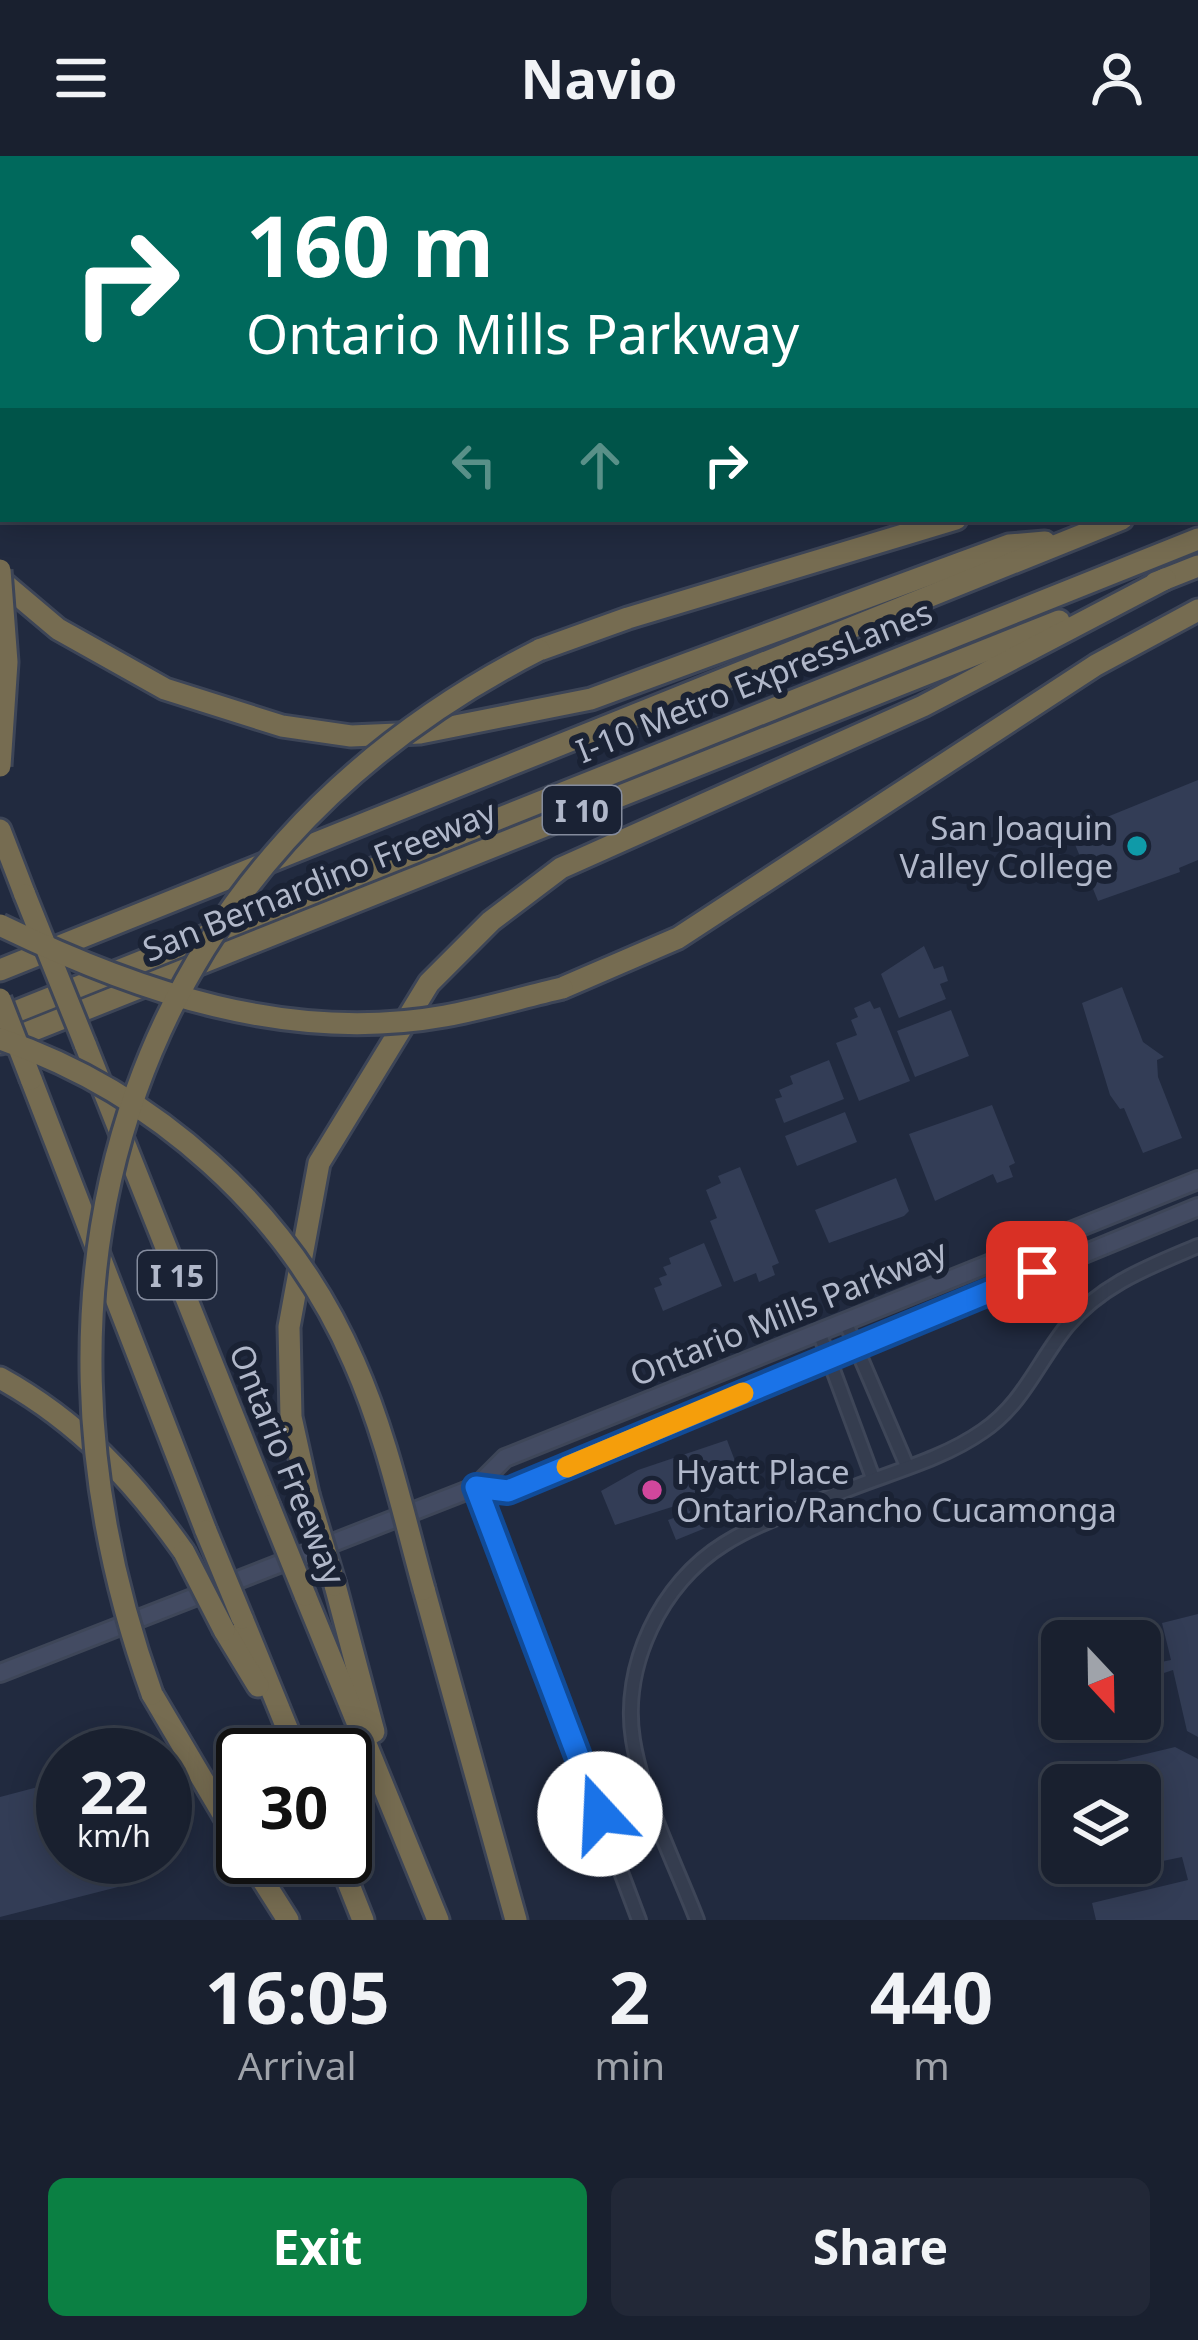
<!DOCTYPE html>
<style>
:root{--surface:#19202f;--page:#222837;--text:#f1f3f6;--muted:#9fa3aa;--line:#373e4b;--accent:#0b8043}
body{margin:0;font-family:"Noto Sans",sans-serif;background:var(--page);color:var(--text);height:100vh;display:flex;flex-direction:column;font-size:45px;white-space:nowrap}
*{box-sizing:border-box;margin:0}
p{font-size:39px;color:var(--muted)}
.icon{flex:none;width:66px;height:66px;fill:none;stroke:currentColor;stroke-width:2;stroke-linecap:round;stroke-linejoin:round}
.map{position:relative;height:1764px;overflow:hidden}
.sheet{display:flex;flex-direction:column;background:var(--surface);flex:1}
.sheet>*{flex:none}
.top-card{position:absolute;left:0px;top:0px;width:1200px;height:366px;box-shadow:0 6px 30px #0003,0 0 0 3px var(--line);background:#00695c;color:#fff;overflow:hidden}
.needle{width:78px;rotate:158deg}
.buttons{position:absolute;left:1041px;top:1464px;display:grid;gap:24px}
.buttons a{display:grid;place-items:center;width:120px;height:120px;border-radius:18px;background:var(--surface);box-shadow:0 6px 30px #0003,0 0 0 3px var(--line);font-size:60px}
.speed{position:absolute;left:36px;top:1572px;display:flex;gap:24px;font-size:60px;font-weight:700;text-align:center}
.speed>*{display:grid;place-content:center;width:156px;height:156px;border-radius:50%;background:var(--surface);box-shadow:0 6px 30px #0003,0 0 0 3px var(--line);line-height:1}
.speed small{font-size:30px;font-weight:400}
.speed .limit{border:6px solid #111;border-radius:18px;background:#fff;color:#111}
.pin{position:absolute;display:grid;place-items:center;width:102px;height:102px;color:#fff;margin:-51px;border-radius:24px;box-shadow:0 6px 18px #0006}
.me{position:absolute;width:132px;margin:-66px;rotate:340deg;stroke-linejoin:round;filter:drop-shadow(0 0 9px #0008)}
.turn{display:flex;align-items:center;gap:42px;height:252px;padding:0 48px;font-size:54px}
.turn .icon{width:156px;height:156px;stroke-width:2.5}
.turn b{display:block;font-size:84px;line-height:102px}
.lanes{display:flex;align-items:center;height:114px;padding:0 48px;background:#0003;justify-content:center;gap:60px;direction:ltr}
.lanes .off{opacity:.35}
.eta{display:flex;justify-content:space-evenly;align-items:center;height:204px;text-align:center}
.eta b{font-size:72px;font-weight:700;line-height:84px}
.action{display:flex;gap:24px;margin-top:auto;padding:24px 48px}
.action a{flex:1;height:138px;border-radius:18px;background:var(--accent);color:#fff;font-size:48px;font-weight:700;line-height:138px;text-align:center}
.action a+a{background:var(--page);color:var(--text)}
header{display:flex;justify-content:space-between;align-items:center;height:156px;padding:0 48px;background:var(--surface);font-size:54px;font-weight:700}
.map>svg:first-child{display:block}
.building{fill:#333d56}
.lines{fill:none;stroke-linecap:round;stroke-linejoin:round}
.minor-casing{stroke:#3e4658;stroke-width:18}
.tertiary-casing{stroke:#3e4658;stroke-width:20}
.secondary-casing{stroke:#3e4658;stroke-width:22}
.motorway-casing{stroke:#3d4557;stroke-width:27}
.minor{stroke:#353d4f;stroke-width:12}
.tertiary{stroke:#353d4f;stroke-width:14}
.secondary{stroke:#434b62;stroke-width:16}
.motorway{stroke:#766c51;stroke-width:21}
.motorway-bridge-casing{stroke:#3d4557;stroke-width:27;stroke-linecap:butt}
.motorway-bridge{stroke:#766c51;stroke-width:21}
.route-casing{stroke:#114b97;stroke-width:30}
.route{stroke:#1a73e8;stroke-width:21}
.slow{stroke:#f59e0b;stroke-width:21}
.culture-dot{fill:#0f9aa8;stroke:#1a2234;stroke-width:4.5}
.hotel-dot{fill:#d1479c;stroke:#1a2234;stroke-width:4.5}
.labels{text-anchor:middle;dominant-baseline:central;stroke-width:12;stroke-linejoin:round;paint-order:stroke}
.shield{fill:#1a2234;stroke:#848b9d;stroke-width:3}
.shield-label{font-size:30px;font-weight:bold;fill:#b1b8ca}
.street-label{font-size:33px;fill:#b1b8ca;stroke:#1a2234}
.poi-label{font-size:33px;fill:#b1b8ca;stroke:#1a2234;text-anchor:end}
</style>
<header><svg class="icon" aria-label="menu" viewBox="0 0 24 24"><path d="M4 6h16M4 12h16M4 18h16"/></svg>Navio<svg class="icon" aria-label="person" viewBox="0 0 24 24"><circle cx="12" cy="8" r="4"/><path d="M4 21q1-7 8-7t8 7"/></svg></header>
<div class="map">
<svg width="1198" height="1764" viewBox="0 0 1198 1764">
<rect width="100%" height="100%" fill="#212a3f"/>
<g class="building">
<polygon points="1198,624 1198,704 1179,712 1180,716 1098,745 1070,676"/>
<polygon points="924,790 934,813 943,810 948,825 940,828 946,843 899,862 881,818"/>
<polygon points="1122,831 1143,886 1164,901 1157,904 1158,921 1182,982 1143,997 1124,952 1120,953 1110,939 1082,847"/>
<polygon points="870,845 874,853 880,851 910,925 859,945 836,887 857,879 851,864 858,861 854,852"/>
<polygon points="951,854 969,900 915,921 897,875"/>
<polygon points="829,904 844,943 784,967 775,943 782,941 779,934 793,928 790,920"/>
<polygon points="992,949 1015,1007 1009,1010 1013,1021 997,1027 993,1018 935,1045 909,978"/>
<polygon points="845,956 857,986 797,1010 785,980"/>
<polygon points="740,1011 779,1107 772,1110 775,1119 759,1126 756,1117 734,1126 710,1065 717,1062 706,1034 721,1027 718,1020"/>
<polygon points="896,1022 909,1055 904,1060 829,1087 815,1054"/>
<polygon points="704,1087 722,1130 663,1155 654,1132 662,1129 659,1122 667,1119 663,1111 671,1108 669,1102"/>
<polygon points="727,1284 740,1318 685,1345 689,1355 700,1351 708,1371 676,1384 668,1364 679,1360 675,1350 615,1369 601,1335 638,1314"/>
<polygon points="1198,1458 1198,1581 1187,1575 1173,1514 1164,1517 1161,1506 1171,1504 1162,1467"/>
<polygon points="1175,1591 1198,1603 1198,1764 1096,1764 1092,1747 1188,1724 1182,1701 1158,1706 1140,1628 1100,1629 1096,1610"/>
<polygon points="53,1627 58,1644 63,1642 63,1701 107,1701 118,1731 0,1761 0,1641"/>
</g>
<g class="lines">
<g class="minor-casing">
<g id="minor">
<polyline points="1066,0 1068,3"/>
<polyline points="845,1165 907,1310"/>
<polyline points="819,1176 873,1322"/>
<polyline points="476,1331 639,1764"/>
<path d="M697 1764C675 1707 643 1645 633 1584 621 1510 661 1427 724 1388 757 1367 796 1355 832 1340 880 1319 939 1306 983 1275 1023 1248 1038 1206 1067 1170 1102 1128 1149 1111 1198 1090"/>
</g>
</g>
<g class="tertiary-casing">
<polyline id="tertiary" points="734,3 741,0"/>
</g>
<g class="secondary-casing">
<g id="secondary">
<polyline points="476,1331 508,1335 1198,1051"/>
<polyline points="0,1517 476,1331 505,1302 1198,1024"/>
</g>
</g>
<g class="motorway-casing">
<g id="motorway">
<polyline points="1197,286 1198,286"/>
<polyline points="1197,333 1198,333"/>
<polyline points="0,424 58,473 165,533 282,570 351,580 420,577 591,543 1009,389 1045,386"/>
<polyline points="1155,427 1198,410"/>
<polyline points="539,494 628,462 956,363"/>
<polyline points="0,674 25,739"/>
<polyline points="0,814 1122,363"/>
<polyline points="562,832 678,782 1096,509 1198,454"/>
<polyline points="0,862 1198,383"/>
<polyline points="1,887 1059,465"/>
<polyline points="85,888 269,1350"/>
<polyline points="31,923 206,1375"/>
<path d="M0 1222C78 1265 133 1324 184 1396"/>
<polyline points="308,1338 291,1261 289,1171 319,1007 429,827 491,765 561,712 923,550 1165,423"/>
<polyline points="335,1429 374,1576"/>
<polyline points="424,1433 516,1764"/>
<polyline points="305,1439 438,1764"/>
<polyline points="242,1462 298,1599"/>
<polyline points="224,1474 258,1530"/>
<polyline points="152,1538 243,1692"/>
<polyline points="248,1701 288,1764"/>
<polyline points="338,1701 363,1764"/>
</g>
</g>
<use href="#minor" class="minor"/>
<use href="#tertiary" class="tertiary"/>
<use href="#secondary" class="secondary"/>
<use href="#motorway" class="motorway"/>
<g class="motorway-bridge-casing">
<g id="motorway-bridge">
<polyline points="0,414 7,506 0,610"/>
<polyline points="25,739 85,888"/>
<path d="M0 769C138 836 289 888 445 860 484 853 523 841 562 832"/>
<polyline points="0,843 31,923"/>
<path d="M0 883C155 936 289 1055 354 1206 386 1278 403 1357 424 1433"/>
<polyline points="308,1338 335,1429"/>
<polyline points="269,1350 305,1439"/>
<polyline points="206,1375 242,1462"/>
<polyline points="184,1396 224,1474"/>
<path d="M152 1538C0 1116 133 700 539 494"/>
</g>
</g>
<use href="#motorway-bridge" class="motorway-bridge"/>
</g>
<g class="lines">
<g class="route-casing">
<polyline id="route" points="600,1658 476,1331 508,1335 1037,1116"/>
</g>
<use href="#route" class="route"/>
<polyline class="slow" points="567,1311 743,1237"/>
</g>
<circle class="culture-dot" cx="1137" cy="690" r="12"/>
<circle class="hotel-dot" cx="652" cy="1334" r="12"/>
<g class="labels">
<g class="shield">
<rect x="543" y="630" width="78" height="48" rx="9"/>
<rect x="138" y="1095" width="78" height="48" rx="9"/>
</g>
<g class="shield-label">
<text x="582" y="654">I 10</text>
<text x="177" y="1119">I 15</text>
</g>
<g class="street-label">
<text transform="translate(754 525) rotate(-22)">I-10 Metro ExpressLanes</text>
<text transform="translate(319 724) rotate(-22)">San Bernardino Freeway</text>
<text transform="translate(788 1156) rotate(-22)">Ontario Mills Parkway</text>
<text transform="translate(288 1308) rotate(68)">Ontario Freeway</text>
</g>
<g class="poi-label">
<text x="1113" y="671">San Joaquin<tspan x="1113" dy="38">Valley College</tspan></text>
<text x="676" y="1315" text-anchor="start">Hyatt Place<tspan x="676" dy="38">Ontario/Rancho Cucamonga</tspan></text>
</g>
</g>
</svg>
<div class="buttons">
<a><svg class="needle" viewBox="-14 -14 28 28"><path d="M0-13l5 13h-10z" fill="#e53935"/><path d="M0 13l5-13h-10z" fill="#9fa3aa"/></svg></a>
<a><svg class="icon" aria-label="layers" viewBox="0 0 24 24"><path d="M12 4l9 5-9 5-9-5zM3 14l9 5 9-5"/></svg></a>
</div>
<div class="speed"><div>22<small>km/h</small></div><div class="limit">30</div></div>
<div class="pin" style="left:1037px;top:1116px;background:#d93025"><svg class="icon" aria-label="arrive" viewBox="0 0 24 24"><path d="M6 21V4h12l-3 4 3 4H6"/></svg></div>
<svg class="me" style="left:600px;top:1658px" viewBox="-20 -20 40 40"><circle r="19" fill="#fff"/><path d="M0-13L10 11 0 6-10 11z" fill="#1a73e8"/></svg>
<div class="top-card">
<div class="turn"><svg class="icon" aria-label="right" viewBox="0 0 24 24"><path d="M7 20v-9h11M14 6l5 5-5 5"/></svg><div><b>160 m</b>Ontario Mills Parkway</div></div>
<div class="lanes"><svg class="icon off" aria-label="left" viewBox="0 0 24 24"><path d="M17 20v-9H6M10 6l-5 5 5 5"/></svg><svg class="icon off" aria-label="ahead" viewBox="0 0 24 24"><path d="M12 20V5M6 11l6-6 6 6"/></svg><svg class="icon" aria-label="right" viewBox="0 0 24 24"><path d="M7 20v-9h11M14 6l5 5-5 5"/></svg></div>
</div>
</div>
<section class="sheet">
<div class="eta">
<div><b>16:05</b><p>Arrival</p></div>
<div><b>2</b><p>min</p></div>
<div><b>440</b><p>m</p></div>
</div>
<div class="action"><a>Exit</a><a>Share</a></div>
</section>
